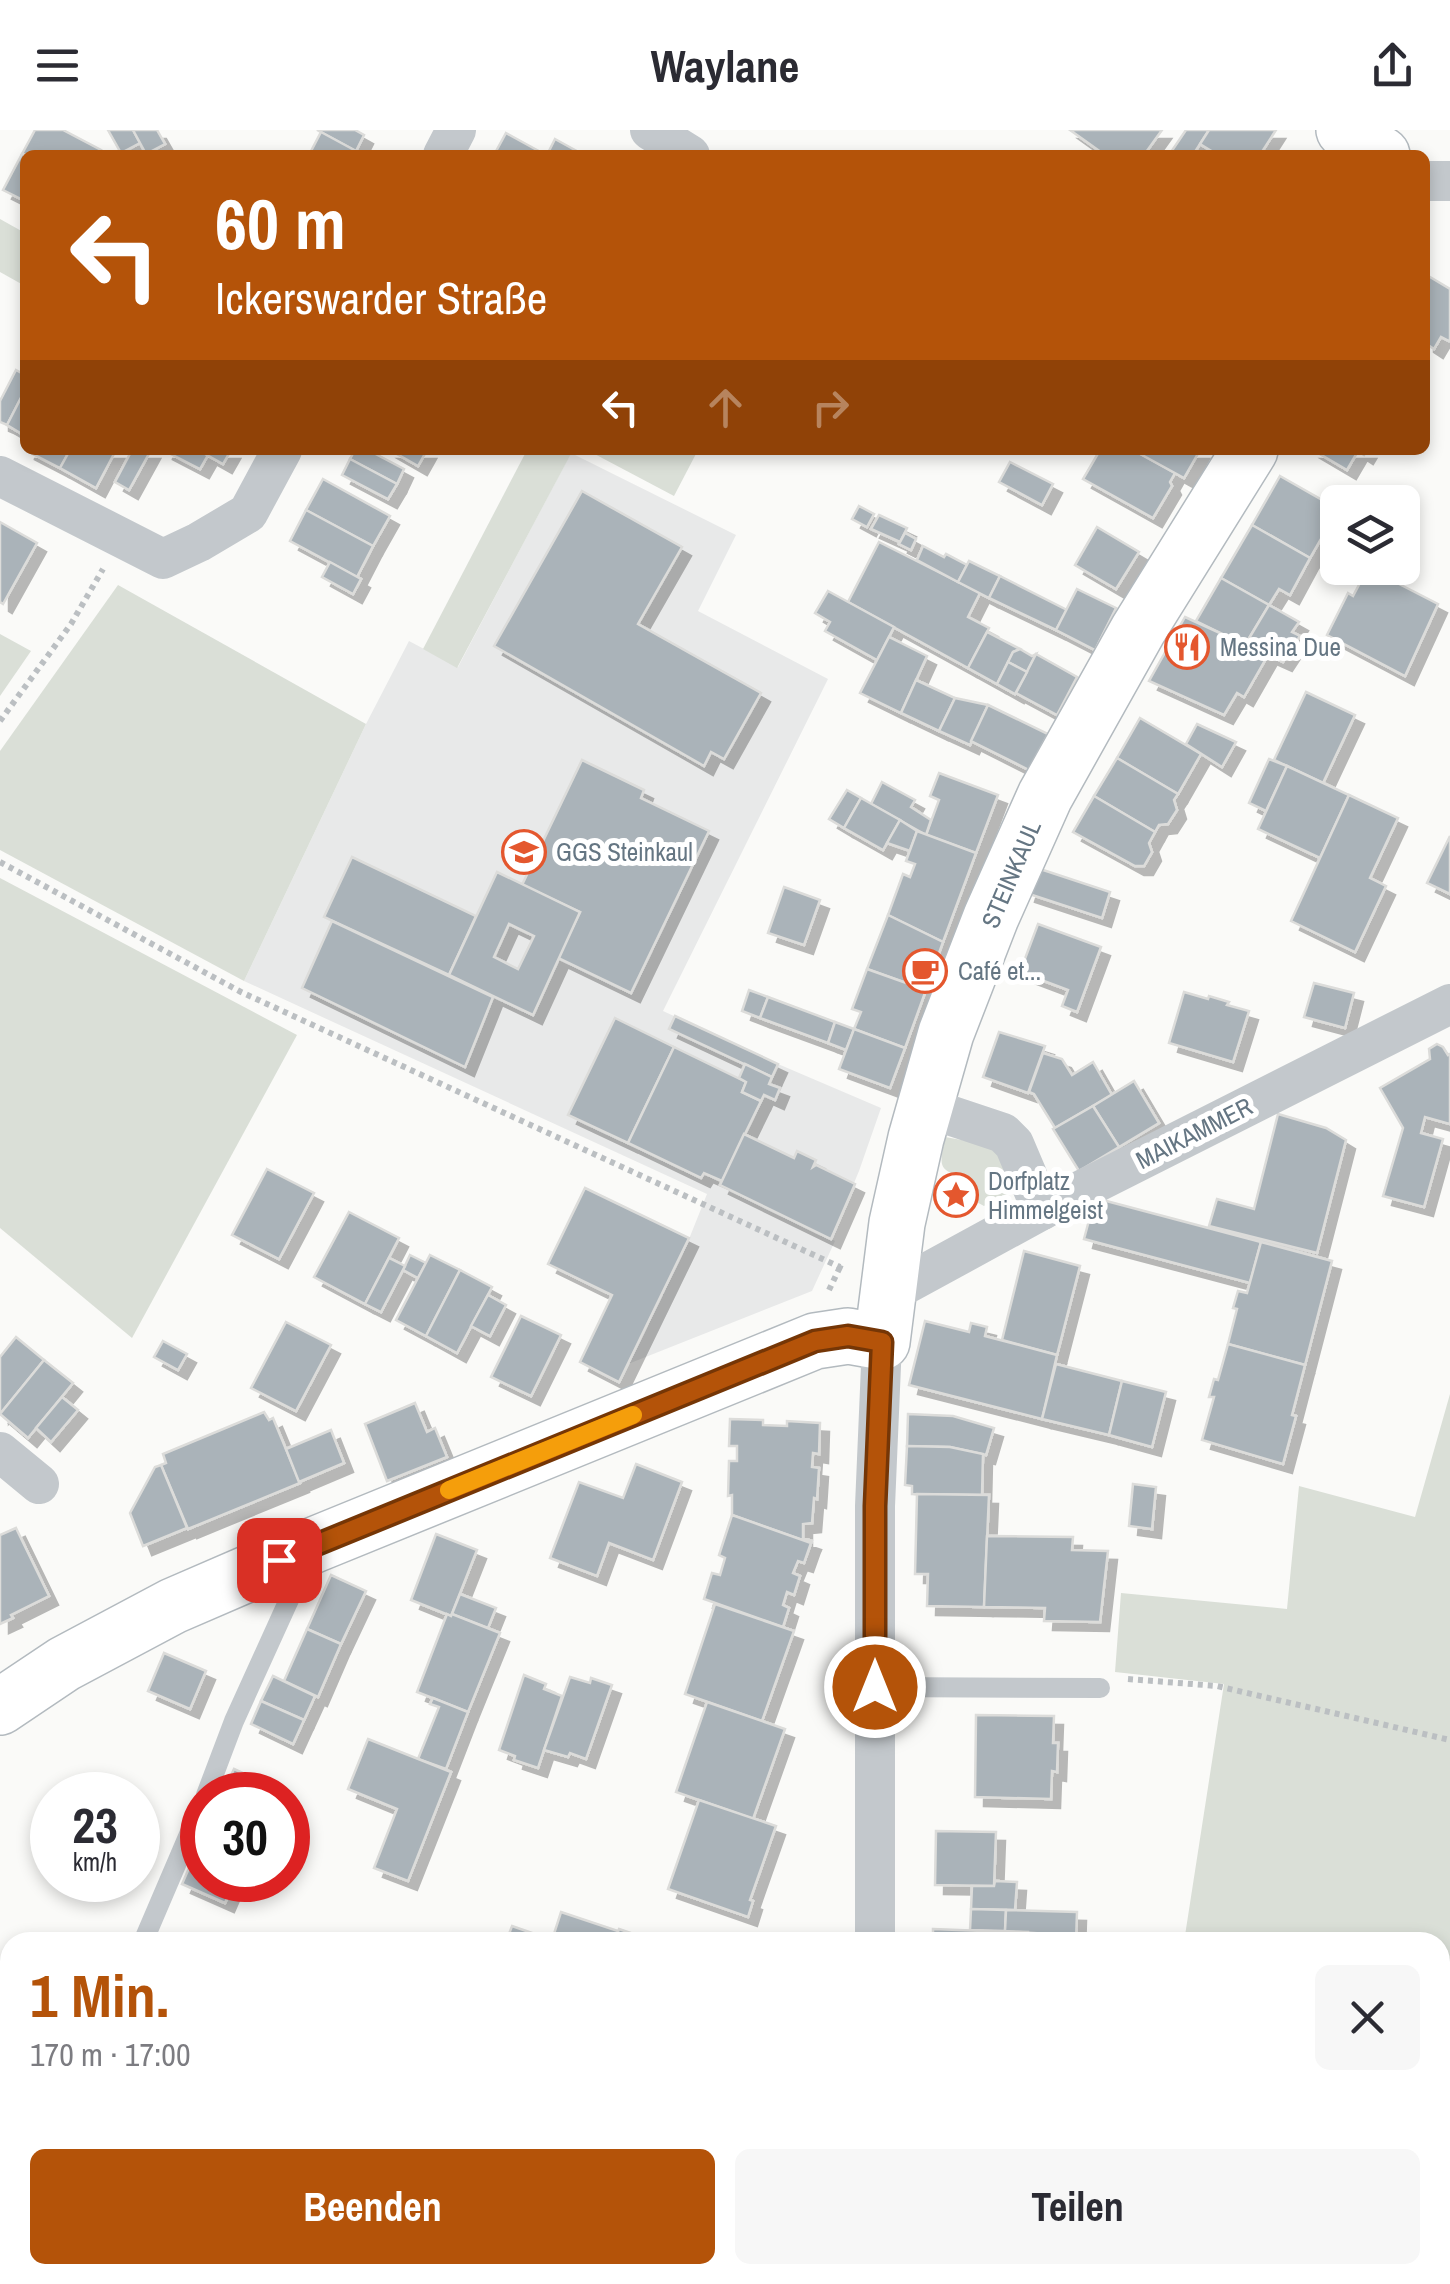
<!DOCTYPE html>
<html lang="de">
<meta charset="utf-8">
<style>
:root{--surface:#fff;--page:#f7f7f7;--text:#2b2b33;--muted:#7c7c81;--accent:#b45309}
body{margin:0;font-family:"Archivo Narrow",sans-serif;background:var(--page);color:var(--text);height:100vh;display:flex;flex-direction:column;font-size:38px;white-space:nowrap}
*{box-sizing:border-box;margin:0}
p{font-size:32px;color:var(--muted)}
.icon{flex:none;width:55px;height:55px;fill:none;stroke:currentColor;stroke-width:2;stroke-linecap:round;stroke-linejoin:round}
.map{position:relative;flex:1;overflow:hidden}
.drawer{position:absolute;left:0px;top:1802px;width:1450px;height:352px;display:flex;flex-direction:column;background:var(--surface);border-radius:30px 30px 0 0;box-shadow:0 5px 15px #0003}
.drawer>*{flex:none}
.top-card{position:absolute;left:20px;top:20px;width:1410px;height:305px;border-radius:15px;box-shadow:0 5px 15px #0003;background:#b45309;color:#fff;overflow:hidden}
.fabs{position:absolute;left:1320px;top:355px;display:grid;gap:20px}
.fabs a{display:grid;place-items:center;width:100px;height:100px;border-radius:15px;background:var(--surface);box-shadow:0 5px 15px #0003;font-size:50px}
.speed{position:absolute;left:30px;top:1642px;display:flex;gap:20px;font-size:50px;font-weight:700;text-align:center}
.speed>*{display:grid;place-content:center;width:130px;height:130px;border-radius:50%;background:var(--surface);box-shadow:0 5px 15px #0003;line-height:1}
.speed small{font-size:25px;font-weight:400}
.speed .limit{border:15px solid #d22;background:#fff;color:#111}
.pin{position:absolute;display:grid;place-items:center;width:85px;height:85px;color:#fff;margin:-42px;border-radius:20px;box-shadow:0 5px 15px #0006}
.me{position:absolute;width:110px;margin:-55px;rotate:0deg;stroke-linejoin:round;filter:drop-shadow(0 0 8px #0008)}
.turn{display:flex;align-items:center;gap:35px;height:210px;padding:0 30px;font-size:45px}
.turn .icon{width:130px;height:130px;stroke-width:2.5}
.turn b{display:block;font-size:70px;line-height:85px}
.lanes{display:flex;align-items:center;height:95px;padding:0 30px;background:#0003;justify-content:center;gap:50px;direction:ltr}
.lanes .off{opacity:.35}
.round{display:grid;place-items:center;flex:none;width:105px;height:105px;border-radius:15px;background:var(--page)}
.summary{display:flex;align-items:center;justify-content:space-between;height:170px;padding:0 30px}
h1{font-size:60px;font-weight:800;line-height:75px;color:var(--accent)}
.cta{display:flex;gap:20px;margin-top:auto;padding:20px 30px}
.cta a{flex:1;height:115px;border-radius:15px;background:var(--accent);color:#fff;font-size:40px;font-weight:800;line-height:115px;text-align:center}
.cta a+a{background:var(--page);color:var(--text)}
header{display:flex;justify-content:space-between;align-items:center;height:130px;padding:0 30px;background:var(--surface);font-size:45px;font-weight:800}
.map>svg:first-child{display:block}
.built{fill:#e8e9e9}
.green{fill:#dadfd7}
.building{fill:#aab3b9;stroke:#dcdcda;stroke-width:2.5;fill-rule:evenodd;filter:url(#shadow)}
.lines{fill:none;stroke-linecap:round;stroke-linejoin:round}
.secondary-casing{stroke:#b3babf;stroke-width:58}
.path{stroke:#bbbfc2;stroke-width:6;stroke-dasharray:5 5;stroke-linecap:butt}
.lane{stroke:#c3c8cc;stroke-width:20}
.street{stroke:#c3c8cc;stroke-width:40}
.secondary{stroke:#fff;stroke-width:55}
.route-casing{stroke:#753606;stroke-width:25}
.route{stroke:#b45309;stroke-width:18}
.slow{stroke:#f59e0b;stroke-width:18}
.labels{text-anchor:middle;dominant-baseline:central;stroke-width:10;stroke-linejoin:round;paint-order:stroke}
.poi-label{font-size:25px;fill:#657683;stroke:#fff;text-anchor:start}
.street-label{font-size:25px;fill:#657683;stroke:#fff}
</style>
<header><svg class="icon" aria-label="menu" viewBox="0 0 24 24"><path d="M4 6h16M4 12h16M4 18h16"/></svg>Waylane<svg class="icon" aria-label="share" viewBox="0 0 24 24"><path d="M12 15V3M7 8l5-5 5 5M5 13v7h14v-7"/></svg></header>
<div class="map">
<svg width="1450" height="2154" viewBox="0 0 1450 2154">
<defs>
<filter id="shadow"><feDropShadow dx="9" dy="9" stdDeviation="0" flood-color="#0004"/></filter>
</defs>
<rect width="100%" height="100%" fill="#fafaf8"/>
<polygon class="built" points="571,323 736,405 698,481 828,549 663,881 778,934 881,978 859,1041 831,1108 835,1111 812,1161 628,1234 689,1109 707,1064 244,851 366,594 409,511 458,537"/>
<g class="green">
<polygon points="0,89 25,103 25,156 0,142"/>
<polygon points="527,320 573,320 457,538 423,519"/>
<polygon points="587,320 698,320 674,366"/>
<polygon points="118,455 366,594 244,851 0,720 0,621"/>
<polygon points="0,504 31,521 0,566"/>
<polygon points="0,748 297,905 132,1208 0,1098"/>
<path d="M945 1007 995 1016 1008 1030 1012 1062 984 1076 973 1070 967 1052C940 1036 938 1043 945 1007Z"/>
<polygon points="1450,1264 1450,2154 1295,2154 1297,2145 1440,2145 1440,1812 1184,1812 1224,1554 1115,1542 1121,1463 1287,1479 1299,1356 1415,1387"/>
<polygon points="117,2145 313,2145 310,2154 113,2154"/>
</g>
<g class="building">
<polygon points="35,0 63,0 101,20 98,25 25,25 22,24"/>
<polygon points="108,0 133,0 140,13 121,23"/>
<polygon points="133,0 157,0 165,14 146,24"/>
<polygon points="317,0 355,0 364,5 356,21"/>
<polygon points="1070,0 1162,0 1144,25 1105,25"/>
<polygon points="1186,0 1209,0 1193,25 1169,25"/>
<polygon points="1209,0 1276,0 1260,25 1218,25 1200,14"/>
<polygon points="321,2 356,21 364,25 309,25"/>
<polygon points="506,3 546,25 494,25"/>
<polygon points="555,9 584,25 547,25"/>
<polygon points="22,24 25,25 25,71 3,60"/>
<polygon points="1425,144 1450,159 1450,210 1449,211 1441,207 1434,219 1425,213"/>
<polygon points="16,240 25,245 25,260 7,295 0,292 0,271"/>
<polygon points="25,260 25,298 22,304 7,295"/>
<polygon points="25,320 70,320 60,338"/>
<polygon points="70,320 116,320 96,358 60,338"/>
<polygon points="132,320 151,320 129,360 115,352"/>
<polygon points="163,320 198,320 208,325 200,339"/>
<polygon points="198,320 231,320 223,334"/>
<polygon points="355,320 368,320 404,339 397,354 350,329"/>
<polygon points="390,320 427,320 418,336"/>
<polygon points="1100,320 1133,320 1175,343 1170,352 1172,356 1153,388 1083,349"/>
<polygon points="1133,320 1200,320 1184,348"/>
<polygon points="1313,320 1367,320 1364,325 1358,321 1347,340"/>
<polygon points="350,329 397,354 388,369 342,345"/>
<polygon points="1010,332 1053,354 1042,375 999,352"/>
<polygon points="1280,346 1338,379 1310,428 1252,395"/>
<polygon points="323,349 390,386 373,416 306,380"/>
<polygon points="582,361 682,417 638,494 761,563 724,629 711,622 704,636 494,516"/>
<polygon points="859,376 874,384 867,397 852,389"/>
<polygon points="306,380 373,416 357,447 290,411"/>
<polygon points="879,385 907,398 900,412 871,399"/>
<polygon points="0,392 37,413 3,474 0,472"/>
<polygon points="1252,395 1310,428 1290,465 1279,459 1269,475 1221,448"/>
<polygon points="1097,397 1139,422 1116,459 1075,435"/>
<polygon points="905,403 916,409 911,420 899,414"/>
<polygon points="879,412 980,463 968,487 989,498 968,538 848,472"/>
<polygon points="923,416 944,427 946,424 967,435 958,452 917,430"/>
<polygon points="969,431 1000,446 989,468 958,452"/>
<polygon points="330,432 361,449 353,464 322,447"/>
<polygon points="1368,438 1438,474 1405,546 1327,505 1348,463 1353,466"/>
<polygon points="1000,446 1067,480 1056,500 989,468"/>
<polygon points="1221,448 1269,475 1245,515 1196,491"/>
<polygon points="1077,459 1116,478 1095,520 1056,500"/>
<polygon points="828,461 894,497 877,530 825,501 830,492 815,483"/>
<polygon points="1269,475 1299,492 1292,502 1300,506 1283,532 1245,515"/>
<polygon points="1185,487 1268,525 1244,567 1237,563 1224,585 1149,551"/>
<polygon points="987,502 1020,519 1013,522 997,554 968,538"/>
<polygon points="889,507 927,526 901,583 860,563"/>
<polygon points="1020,519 1032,526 1036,524 1027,542 1008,532 1013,522"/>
<polygon points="1036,524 1077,547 1057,585 1016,563"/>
<polygon points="1008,532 1027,542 1015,564 997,554"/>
<polygon points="916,550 955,568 939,601 901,583"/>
<polygon points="1306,562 1355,585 1323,653 1274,630"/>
<polygon points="955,568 988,575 970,615 939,601"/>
<polygon points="988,575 1048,604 1029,640 971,611"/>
<polygon points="1140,588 1201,624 1178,664 1117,628"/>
<polygon points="1197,594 1236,612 1222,637 1186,614"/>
<polygon points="1117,628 1178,664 1174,670 1177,680 1168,694 1159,695 1155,702 1094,666"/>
<polygon points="1269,629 1287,636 1266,681 1249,673"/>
<polygon points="582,630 644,660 641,668 709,701 631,863 558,828 580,782 522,755"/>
<polygon points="1287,636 1349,665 1320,728 1258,699"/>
<polygon points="939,643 998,665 976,723 926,705 939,670 930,666"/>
<polygon points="882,652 915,670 911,677 931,690 926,705 871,674"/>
<polygon points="847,660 861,668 844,698 829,689"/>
<polygon points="1349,665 1398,688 1370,748 1386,756 1355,822 1291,791"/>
<polygon points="1094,666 1155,702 1149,713 1152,722 1144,736 1135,736 1073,702"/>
<polygon points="861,668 900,690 883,720 844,698"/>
<polygon points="900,690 917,701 910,721 887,713"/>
<polygon points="917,701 976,723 943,812 888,785 903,744 910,747 915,734 906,731"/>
<polygon points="1450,706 1450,764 1427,753"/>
<polygon points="352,727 476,786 449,845 324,787"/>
<polygon points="1034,737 1110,762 1102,788 1026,763"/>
<path d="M497 742 580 782 533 885 449 845ZM509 794 534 806 518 839 494 827Z"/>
<polygon points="784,757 820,770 804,815 768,803"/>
<polygon points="888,785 943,812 926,860 867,839"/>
<polygon points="332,791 493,867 465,937 302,858"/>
<polygon points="1038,794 1101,817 1077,882 1062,876 1068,860 1020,842"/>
<polygon points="867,839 926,860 905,918 854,899 861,882 852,879"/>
<polygon points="1314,853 1354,863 1345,898 1304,887"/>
<polygon points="749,860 768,867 760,888 742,881"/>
<polygon points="1184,862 1208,869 1209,866 1229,872 1227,875 1249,881 1233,932 1169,913"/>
<polygon points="768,867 835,892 828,913 760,888"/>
<polygon points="675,886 778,934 772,947 669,899"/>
<polygon points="615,888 674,917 628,1013 568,985"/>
<polygon points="835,892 854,899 846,920 828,913"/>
<polygon points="854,899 905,918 890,958 839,939"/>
<polygon points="999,902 1045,916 1028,963 983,947"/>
<polygon points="1437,914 1443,917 1448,925 1450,924 1450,994 1425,987 1421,1003 1443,1009 1424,1077 1383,1066 1403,998 1380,958 1430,929 1429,919"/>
<polygon points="674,917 746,952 742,962 761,971 722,1051 704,1043 701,1048 628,1013"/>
<polygon points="1043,923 1062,929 1072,945 1093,932 1112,965 1055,998 1034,964 1029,962"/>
<polygon points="745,934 772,947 769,954 780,958 775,970 764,965 761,971 742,962 746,952 739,948"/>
<polygon points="1134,951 1159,993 1119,1017 1093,976"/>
<polygon points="1093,976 1119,1017 1079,1041 1053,999"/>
<polygon points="1278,984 1326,998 1346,1010 1317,1123 1209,1096 1217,1069 1254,1079"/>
<polygon points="744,1004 794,1028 797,1021 816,1030 813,1037 816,1035 855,1054 831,1109 720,1055"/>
<polygon points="267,1039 314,1063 279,1129 232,1105"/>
<polygon points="585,1058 689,1108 619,1252 580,1232 612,1165 548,1134"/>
<polygon points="1095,1068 1261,1112 1250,1153 1084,1109"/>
<polygon points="349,1082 399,1108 365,1174 314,1147"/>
<polygon points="1261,1112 1332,1131 1305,1235 1228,1214 1237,1179 1233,1178 1238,1161 1247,1163"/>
<polygon points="1024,1121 1080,1136 1057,1225 1002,1210"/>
<polygon points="410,1125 426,1133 418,1148 403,1140"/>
<polygon points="430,1125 460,1140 426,1206 396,1190"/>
<polygon points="389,1128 405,1136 381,1182 365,1174"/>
<polygon points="460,1140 492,1157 457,1223 426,1206"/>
<polygon points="488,1165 506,1175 490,1206 471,1196"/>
<polygon points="521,1186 561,1205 531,1266 491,1247"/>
<polygon points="925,1191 969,1202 971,1193 987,1197 985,1206 1057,1225 1042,1289 909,1255"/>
<polygon points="286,1192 331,1215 296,1281 251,1258"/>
<polygon points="16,1207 44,1230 0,1284 0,1227"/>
<polygon points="163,1211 187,1224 178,1240 154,1227"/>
<polygon points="1228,1214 1305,1235 1292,1285 1296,1286 1283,1334 1202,1310 1214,1267 1209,1267 1214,1249 1218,1250"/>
<polygon points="44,1230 73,1253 28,1308 0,1284"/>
<polygon points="1056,1234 1122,1251 1109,1305 1042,1289"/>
<polygon points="1122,1251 1166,1262 1152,1317 1109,1305"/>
<polygon points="62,1267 78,1280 51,1312 36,1298"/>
<polygon points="415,1273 427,1302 435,1298 447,1327 387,1351 365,1294"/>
<polygon points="264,1282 269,1290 273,1288 300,1353 188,1399 161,1335 166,1333 163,1324"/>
<polygon points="908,1284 953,1286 994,1298 986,1325 950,1317 907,1316"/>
<polygon points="730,1289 763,1290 763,1295 787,1296 787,1291 820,1293 819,1324 813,1323 812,1337 819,1338 817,1369 814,1368 812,1393 803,1394 803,1408 812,1411 811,1413 732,1385 732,1365 728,1366 729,1331 737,1331 737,1316 729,1316"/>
<polygon points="331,1300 344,1333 299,1352 286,1319"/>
<polygon points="907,1316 950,1317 983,1324 982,1365 912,1364 912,1356 905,1355"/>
<polygon points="636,1334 682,1352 653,1430 609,1413 597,1446 550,1428 579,1352 623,1368"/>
<polygon points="161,1335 187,1398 143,1416 130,1383 155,1337"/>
<polygon points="1133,1354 1156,1357 1152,1399 1129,1396"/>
<polygon points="917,1364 989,1365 984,1477 927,1476 928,1444 915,1444"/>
<polygon points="732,1385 811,1413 804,1433 798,1431 793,1443 800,1446 794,1465 787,1462 783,1475 789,1478 783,1497 704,1469 712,1443 720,1445 725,1428 719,1425"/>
<polygon points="16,1398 49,1466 11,1485 13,1488 0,1494 0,1405"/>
<polygon points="436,1404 477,1420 451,1486 411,1470"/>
<polygon points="987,1406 1073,1407 1072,1420 1108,1421 1100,1492 1044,1491 1045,1478 984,1477"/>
<polygon points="331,1445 366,1461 341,1514 307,1499"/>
<polygon points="460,1464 496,1478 488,1498 452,1484"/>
<polygon points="715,1474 794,1501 762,1591 685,1564"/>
<polygon points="447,1484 451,1486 452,1484 500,1503 468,1582 417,1562"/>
<polygon points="307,1499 341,1514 318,1567 284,1551"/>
<polygon points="164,1523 206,1541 190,1579 148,1561"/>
<polygon points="524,1545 546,1554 544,1559 562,1566 538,1638 514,1630 515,1626 499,1620"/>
<polygon points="273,1546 315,1566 304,1590 261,1571"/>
<polygon points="570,1547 590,1553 591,1548 612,1555 586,1629 570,1623 568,1627 544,1620"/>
<polygon points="433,1568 468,1582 446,1639 418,1629 439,1577 430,1574"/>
<polygon points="261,1571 304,1590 293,1614 251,1594"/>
<polygon points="707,1572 785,1599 753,1689 676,1662"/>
<polygon points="976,1585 1054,1586 1053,1613 1058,1613 1057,1642 1052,1641 1051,1669 975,1667"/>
<polygon points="368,1609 451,1642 408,1751 374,1738 397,1679 348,1659"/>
<polygon points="234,1639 277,1659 274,1665 222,1665"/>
<polygon points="699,1670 776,1696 750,1770 753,1771 748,1787 668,1759"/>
<polygon points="936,1701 996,1702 994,1756 935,1755"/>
<polygon points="202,1709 202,1750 235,1750 225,1773 182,1754"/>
<polygon points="995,1751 1017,1752 1015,1780 971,1779 972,1756 994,1756"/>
<polygon points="971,1779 1006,1780 1005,1801 970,1800"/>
<polygon points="1006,1780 1077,1782 1076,1812 1045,1810 1046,1804 1005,1801"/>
<polygon points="561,1782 618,1801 614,1812 560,1812 552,1810"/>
<polygon points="512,1796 552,1810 560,1812 506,1812"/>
<polygon points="619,1799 657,1812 614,1812"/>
<polygon points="933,1799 983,1801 983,1812 933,1812"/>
<polygon points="983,1801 1028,1802 1028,1812 983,1812"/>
<polygon points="569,2145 618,2145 615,2154 566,2154"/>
<polygon points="618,2145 685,2145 681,2154 615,2154"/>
</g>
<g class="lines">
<g class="secondary-casing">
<g id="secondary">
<polyline points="1344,0 1382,25"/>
<polyline points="0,1577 64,1534 173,1476 314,1415 815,1211 848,1206 882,1212 897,1093 916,1008 946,903 991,787 1045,666 1138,500 1250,320"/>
</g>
</g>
<g class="path">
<polyline points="0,591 71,494 103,439"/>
<polyline points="0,732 241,862 840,1137 842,1132"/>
<polyline points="829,1160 840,1137"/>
<polyline points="1128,1549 1217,1556 1450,1610"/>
</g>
<g class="lane">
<polyline points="875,1557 1100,1558"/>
<polyline points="206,1665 234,1591 307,1430"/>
<polyline points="143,1812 202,1674"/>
</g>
<g class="street">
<polyline points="650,0 690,25"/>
<polyline points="443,25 456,0"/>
<polyline points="1425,51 1450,51"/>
<polyline points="0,346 163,429 199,412 248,383 282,320"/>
<polyline points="925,977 1003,1003 1014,1014 1042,1080"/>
<polyline points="888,1164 1042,1080 1450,874"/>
<polyline points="0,1322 39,1354"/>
<polyline points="875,1812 875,1376 882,1212"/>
<polyline points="876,2145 878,2154"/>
</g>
<use href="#secondary" class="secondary"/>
</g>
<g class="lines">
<g class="route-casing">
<polyline id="route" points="279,1430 815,1211 848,1206 882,1212 875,1376 875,1557"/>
</g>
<use href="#route" class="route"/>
<polyline class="slow" points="449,1360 633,1285"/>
</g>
<defs>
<g id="restaurant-ring" transform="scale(2.25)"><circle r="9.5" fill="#fff" stroke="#e4572e" stroke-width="1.5"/><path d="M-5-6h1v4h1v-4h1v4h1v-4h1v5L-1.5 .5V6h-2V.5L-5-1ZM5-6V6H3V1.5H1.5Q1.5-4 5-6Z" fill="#e4572e"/></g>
<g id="school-ring" transform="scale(2.25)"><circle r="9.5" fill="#fff" stroke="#e4572e" stroke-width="1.5"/><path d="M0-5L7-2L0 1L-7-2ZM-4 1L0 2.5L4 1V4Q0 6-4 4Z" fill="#e4572e"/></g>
<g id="cafe-ring" transform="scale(2.25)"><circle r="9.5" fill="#fff" stroke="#e4572e" stroke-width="1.5"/><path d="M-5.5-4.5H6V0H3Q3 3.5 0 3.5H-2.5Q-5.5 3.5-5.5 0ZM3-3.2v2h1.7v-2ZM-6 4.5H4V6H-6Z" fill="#e4572e"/></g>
<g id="sight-ring" transform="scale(2.25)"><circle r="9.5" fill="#fff" stroke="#e4572e" stroke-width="1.5"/><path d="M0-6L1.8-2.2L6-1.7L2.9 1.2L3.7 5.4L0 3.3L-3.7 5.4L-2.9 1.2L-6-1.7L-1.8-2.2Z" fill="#e4572e"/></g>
</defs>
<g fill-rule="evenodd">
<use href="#restaurant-ring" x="1187" y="517"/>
<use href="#school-ring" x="524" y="722"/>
<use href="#cafe-ring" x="925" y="841"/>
<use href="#sight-ring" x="956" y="1065"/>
</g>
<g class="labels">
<g class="poi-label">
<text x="1220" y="517">Messina Due</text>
<text x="556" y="722">GGS Steinkaul</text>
<text x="958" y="841">Café et...</text>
<text x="988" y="1051">Dorfplatz<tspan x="988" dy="29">Himmelgeist</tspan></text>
</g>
<g class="street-label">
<text transform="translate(1011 744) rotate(-67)">STEINKAUL</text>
<text transform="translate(1194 1003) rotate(-27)">MAIKAMMER</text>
</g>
</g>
</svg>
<div class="fabs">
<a><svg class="icon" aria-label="layers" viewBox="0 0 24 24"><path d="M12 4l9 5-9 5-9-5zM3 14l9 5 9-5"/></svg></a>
</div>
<div class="speed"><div>23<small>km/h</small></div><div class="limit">30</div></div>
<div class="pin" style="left:279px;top:1430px;background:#d93025"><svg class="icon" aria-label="arrive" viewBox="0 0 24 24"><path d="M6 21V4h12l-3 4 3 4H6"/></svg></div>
<svg class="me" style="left:875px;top:1557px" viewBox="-20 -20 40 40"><circle r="17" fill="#b45309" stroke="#fff" stroke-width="3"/><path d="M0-11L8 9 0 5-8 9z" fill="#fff"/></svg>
<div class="top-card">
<div class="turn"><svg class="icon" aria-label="left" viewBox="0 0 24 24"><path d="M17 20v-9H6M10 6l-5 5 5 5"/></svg><div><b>60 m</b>Ickerswarder Straße</div></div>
<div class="lanes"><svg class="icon" aria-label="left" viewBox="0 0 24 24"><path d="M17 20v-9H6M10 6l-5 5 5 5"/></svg><svg class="icon off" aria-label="ahead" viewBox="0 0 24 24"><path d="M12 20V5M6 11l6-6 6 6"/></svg><svg class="icon off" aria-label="right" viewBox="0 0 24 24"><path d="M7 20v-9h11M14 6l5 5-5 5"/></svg></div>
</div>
<section class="drawer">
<div class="summary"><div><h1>1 Min.</h1><p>170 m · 17:00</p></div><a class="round"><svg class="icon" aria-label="close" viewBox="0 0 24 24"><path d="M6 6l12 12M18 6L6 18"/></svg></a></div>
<div class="cta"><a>Beenden</a><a>Teilen</a></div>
</section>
</div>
